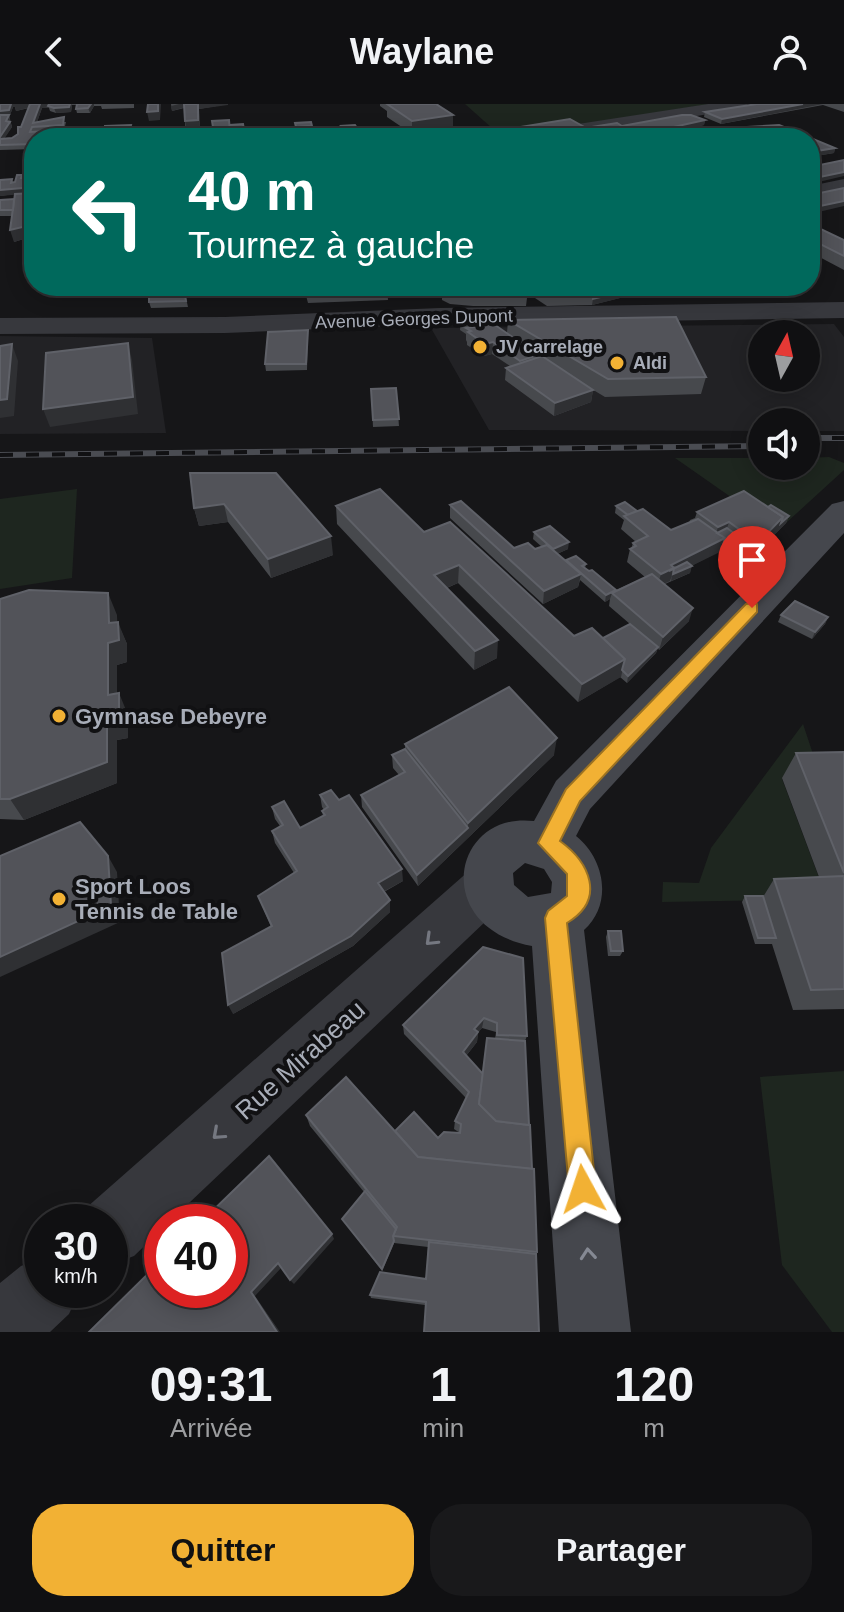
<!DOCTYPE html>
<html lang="fr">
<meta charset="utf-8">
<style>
:root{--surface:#101012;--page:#19191b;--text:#f1f3f6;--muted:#9c9d9f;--line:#303032;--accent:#f2b134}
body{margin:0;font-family:Arial,sans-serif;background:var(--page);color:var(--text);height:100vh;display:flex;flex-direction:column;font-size:30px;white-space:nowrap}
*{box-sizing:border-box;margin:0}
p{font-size:26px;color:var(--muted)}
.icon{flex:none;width:44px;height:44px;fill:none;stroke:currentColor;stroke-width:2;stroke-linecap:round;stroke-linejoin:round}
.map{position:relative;height:1228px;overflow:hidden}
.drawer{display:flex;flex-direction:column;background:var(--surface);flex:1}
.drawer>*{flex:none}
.guide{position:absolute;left:24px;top:24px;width:796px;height:168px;border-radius:32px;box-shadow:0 4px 20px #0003,0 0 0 2px var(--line);background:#00695c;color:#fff;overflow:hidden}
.needle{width:52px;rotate:8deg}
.buttons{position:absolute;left:748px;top:216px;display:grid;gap:16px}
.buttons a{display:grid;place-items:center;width:72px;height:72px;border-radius:50%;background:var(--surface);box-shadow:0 4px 20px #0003,0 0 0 2px var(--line);font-size:40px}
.speed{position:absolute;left:24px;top:1100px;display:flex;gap:16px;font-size:40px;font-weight:700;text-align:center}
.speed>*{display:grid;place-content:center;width:104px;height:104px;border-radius:50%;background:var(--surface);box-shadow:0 4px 20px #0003,0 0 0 2px var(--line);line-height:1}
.speed small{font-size:20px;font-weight:400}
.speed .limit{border:12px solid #d22;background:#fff;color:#111}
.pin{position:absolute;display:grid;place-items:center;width:68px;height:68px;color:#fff;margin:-82px -34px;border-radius:50% 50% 50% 0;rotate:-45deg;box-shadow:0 0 8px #0007}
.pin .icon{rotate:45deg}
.me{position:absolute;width:88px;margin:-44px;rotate:355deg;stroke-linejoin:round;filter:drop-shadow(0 0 6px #0008)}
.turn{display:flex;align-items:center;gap:28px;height:168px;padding:0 32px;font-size:36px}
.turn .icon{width:104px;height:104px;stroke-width:2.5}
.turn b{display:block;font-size:56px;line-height:68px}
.eta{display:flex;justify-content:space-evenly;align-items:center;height:136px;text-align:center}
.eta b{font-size:48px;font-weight:600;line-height:56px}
.cta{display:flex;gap:16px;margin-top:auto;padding:16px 32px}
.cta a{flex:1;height:92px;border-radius:32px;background:var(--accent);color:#111;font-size:32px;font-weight:600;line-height:92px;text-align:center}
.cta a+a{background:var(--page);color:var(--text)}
header{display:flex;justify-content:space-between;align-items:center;height:104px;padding:0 32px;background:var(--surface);font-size:36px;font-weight:600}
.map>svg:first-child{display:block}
.built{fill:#222225;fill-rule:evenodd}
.green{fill:#1e261f}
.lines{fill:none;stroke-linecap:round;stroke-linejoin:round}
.street{fill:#37383d;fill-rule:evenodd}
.secondary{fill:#45474d;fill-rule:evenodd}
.rail-casing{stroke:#4a4c52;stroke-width:6}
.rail{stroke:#111113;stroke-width:4;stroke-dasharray:13;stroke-linecap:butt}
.wall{fill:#47494d;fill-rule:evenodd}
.shaded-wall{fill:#2f3033}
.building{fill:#525359;stroke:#5f6168;stroke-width:2}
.oneway{stroke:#757881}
.oneway2{stroke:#858993}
.route{fill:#f2b134;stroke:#9d7322;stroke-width:2}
.poi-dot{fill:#f2b134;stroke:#111113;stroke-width:3}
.labels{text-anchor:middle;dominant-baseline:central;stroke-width:8;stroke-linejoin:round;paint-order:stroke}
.far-street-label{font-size:18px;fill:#a8adb8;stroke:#111113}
.far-poi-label{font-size:18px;font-weight:bold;fill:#a8adb8;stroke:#111113;text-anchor:start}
.poi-label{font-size:22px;font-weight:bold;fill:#a8adb8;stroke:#111113;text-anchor:start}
.near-street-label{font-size:26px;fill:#a8adb8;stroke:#111113}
</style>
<header><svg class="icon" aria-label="back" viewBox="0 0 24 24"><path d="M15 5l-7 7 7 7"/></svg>Waylane<svg class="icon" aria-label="person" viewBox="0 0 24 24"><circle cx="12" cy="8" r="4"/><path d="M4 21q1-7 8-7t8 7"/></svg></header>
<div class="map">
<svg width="844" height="1228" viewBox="0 0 844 1228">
<rect width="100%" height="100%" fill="#161618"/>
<g class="built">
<path d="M834 220 844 233V327H806V318H762V327L489 326 431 224ZM762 230H806V274H762Z"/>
<polygon points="0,232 152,234 166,329 0,330"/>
</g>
<g class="green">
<polygon points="465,0 711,0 502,33"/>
<polygon points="829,353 844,359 844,366 786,419 758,412 675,354 762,354 762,362 806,362 806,354"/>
<polygon points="77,385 72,474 0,485 0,395"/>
<polygon points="803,620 821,674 782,675 827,795 662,798 663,778 699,779 711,744"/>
<polygon points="844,967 844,1228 832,1228 782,1161 760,973"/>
</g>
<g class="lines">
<g class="street">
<polygon points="708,0 748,0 740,5 560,34 517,34 526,28"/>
<polygon points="844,75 844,87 810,94 810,82"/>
<polygon points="844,198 844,214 440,220 225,229 0,230 0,214 225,213 440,204"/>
<polygon points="488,759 506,766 514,782 506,798 169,1118 162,1118 162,1125 134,1152 110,1161 110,1118 81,1118 86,1104 470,766"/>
<polygon points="42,1153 42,1186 80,1186 69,1210 50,1228 0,1228 0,1179 21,1162"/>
</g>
<path class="secondary" d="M844 397V429L590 705 576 732C605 755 613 800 584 826L631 1228H559L532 842C430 823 452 707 534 717L556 677 832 400ZM525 759 544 765 552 778 551 789 528 793 514 781 513 769Z"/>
<g class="rail-casing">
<g id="rail">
<polyline points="806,334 844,334"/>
<polyline points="0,351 762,342"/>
</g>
</g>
<use href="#rail" class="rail"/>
</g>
<g class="wall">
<path d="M0 0H134V4L102 5 101 2H94L90 9H77L76 5 77 1H72L71 8 56 9 50 7 49 4H42L37 18H66L64 26 87 34H34V45L0 46ZM13 3H15L16 7 29 4 18 30 12 34H4L12 23 9 11H10Z"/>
<polygon points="171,0 228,0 199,5 200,24 243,20 245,34 186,34 184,4 172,7"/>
<polygon points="380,0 438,0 453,24 412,30 387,13 387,7 380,2"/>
<polygon points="757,0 844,0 844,8 823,1 721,20 704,13 705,8"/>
<polygon points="705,16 704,21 650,34 628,31 622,32 622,34 476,34 476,30"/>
<polygon points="295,19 312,22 312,27 296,28"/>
<polygon points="779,21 835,44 834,49 810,53 810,34 781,34 776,32 756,34 745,28 746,23"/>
<polygon points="22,71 23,74 28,77 34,89 34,110 32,111 30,133 14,138 12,112 0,112 0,96 14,95 15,90 0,92 3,75 12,75 13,78 15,78"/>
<polygon points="810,120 844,136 844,166 810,148"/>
<polygon points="339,182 387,182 388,196 308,199 304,184"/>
<polygon points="442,182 667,182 592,201 547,202 535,194 527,194 526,202 473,202 450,200 442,196"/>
<polygon points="184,185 188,203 151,204 149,198"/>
<polygon points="461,214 507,229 508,216 706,273 701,290 605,293 590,284 593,286 591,298 554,312 505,276 506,264 510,262 492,250 484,252 467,241 467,238 466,236 466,230 460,226"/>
<polygon points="308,233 307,266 266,267 265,260"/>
<polygon points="396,284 399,322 373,323 371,285"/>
<polygon points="190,369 333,451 271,474 228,418 199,422 194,404"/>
<polygon points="450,401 514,444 535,445 542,443 533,435 534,428 568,445 557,450 566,457 586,460 585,464 616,486 645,473 627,458 630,445 631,445 633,439 636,438 621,425 624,416 615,409 616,402 637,407 671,426 689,419 690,416 695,414 697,408 768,403 789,412 786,419 742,463 720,447 691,462 690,469 665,480 689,517 659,546 658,544 656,549 627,579 620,573 578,598 458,479 447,484 497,554 474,566 337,420 336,402 424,428 574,532 603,534 630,520 609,502 610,495 605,498 580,476 578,483 543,500 450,414"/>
<polygon points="0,495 117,511 117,518 127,540 127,558 117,561 117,590 128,611 128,634 117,636 117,679 24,716 0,715"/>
<polygon points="781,511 828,513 825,520 812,535 778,518"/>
<polygon points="405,640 554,651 418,782 362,703 361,691 399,671 393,664 392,651 405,645"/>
<polygon points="844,648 844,905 793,906 772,840 755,840 742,798 745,792 763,793 774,775 819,773 782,674 796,649"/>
<polygon points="320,691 403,777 384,788 390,808 353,842 233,910 271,823 258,792 294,769 275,739 272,727 280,722 275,715 272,703 300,724 323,712 322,707 324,706 322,703"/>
<polygon points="608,827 623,847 620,852 608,852 606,833"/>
<path d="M483 843 527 932 525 937 529 1021 537 1148 536 1150 425 1201 371 1194 370 1191 426 1175 428 1143 394 1139 382 1167 342 1115 364 1088 310 1022 306 1011 438 1034 460 1029 454 1025 455 1017 466 994 404 930 403 921ZM482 924 496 928 495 935 482 969 466 952 477 938 478 928Z"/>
</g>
<g class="shaded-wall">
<polygon points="11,0 31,0 32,3 16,7 15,3 13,3 10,11 9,11 10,16 9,19 10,18 12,23 1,40 0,7"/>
<polygon points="40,0 49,0 49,4 42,4 35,24 33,19"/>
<polygon points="70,0 72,1 71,8 56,9 54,4"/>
<polygon points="91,0 94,0 94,2 90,9 88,4"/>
<polygon points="158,0 161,0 160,16 149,17 147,8"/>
<polygon points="179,0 186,0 186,3 172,7 171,2"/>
<polygon points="198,0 228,0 228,1 199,5 200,25 187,26 185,17"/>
<polygon points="803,0 823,0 721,20 722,15"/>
<polygon points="453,11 453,24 412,30 412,17"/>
<polygon points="705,16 704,21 650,34 651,28"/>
<polygon points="131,21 131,30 106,32 105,27"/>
<polygon points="629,26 628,31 622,32 622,34 599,34 616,28"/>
<polygon points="778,27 776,32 759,34 760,30"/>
<polygon points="835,44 834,49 810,53 810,48"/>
<polygon points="844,68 844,72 810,80 810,75"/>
<polygon points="34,83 34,89 0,92 0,86"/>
<polygon points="844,97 844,102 810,110 810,100"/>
<polygon points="34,99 34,110 32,111 30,133 14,138 10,126 29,100"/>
<polygon points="595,182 614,182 613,190 620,188 621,182 661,182 661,184 592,201"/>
<polygon points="493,238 492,250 484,252 485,240"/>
<polygon points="128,239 132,256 138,310 50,323 43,305"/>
<polygon points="12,240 18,257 14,312 0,314 0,296"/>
<polygon points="593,286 591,298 554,312 555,299"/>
<polygon points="224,400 228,418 199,422 194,404"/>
<polygon points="789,412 786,419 742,463 744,456 755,445 758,439 783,413"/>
<polygon points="729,418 725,431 714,436 718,423"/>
<polygon points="331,432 333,451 271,474 268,455"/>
<polygon points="725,434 720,448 679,468 692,462 690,469 671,477 672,471 670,477 657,483 661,470 671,461"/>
<polygon points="569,438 568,445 552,452 553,445"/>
<polygon points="459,461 458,479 434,489 434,471"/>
<polygon points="581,470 578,483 543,500 544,487"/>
<polygon points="108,489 117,511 118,537 118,518 127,540 127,558 117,561 117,612 108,591"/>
<polygon points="612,489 610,495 605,498 606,491"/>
<polygon points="693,504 689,517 659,546 663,533"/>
<polygon points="828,513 825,520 812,535 815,528"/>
<polygon points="498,536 497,554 474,566 475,547"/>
<polygon points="658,543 656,549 627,579 628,572"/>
<polygon points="625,555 621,573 578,598 582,580"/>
<polygon points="119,589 128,611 128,634 117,636 117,679 24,716 10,695 107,615"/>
<polygon points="557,634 554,651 418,782 417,771 468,724 468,719"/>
<polygon points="108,752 117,768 120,818 0,873 0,853"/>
<polygon points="402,765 403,777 379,790 378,779"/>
<polygon points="390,796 390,808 353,842 233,910 228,901"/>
<polygon points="484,914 482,924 472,934 474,925"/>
<polygon points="478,928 477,938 462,957 463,948"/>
<polygon points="332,1130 334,1135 294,1180 290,1176"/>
<polygon points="394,1137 394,1139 382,1167 382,1165"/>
<polygon points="278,1159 282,1163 255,1192 280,1228 277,1228 251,1188"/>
</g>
<g class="building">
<polygon points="0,0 11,0 9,6 0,7"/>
<polygon points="30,0 40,0 33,19 64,13 63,21 32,23 30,28 68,26 66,34 34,34 34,40 0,41 0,35 12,34 18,30 18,23 21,23"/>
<polygon points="49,0 70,0 69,3 54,4 48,2"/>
<polygon points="77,0 91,0 88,4 76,5"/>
<polygon points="148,0 158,0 158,7 147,8"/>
<polygon points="184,0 198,0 198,16 185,17"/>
<polygon points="387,0 436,0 453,11 412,17"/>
<polygon points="757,0 803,0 722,15 705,8"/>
<polygon points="0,11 9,11 6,17 10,18 0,33"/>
<polygon points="682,11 691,11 705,16 651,28 629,26 616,28 622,31 599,34 594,33 595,29 585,24 617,19 622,22"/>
<polygon points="570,15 595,29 589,30 596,34 480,34 476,30"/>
<polygon points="229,16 230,28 185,30 185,25 213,23 212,17"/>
<polygon points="311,18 312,22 296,23 295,19"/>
<polygon points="243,20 245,31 231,32 230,21"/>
<polygon points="131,21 130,25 105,27 105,22"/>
<polygon points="355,21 359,27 345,28 341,22"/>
<polygon points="779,21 835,44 810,48 810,42 812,41 810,40 810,34 795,34 778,27 760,30 746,23"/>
<polygon points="85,24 83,34 66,34 69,25"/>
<polygon points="330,26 332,31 320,32 318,27"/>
<polygon points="725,26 744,34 705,34 719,32 711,28"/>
<polygon points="362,28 365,34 322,34"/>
<polygon points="844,56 844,68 810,75 810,66 815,65 810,63"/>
<polygon points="17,71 22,71 21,74 27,74 28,77 34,77 34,83 0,86 0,76 12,75 11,79 15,78"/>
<polygon points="844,84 844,97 811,104 813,99 810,98 810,91"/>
<polygon points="34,89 34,99 29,100 27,122 10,126 15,90"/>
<polygon points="14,95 13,106 0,106 0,96"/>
<polygon points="810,120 844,136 844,152 810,135"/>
<polygon points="342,182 346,191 307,193 304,184"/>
<polygon points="614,184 621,188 593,195 594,189"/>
<polygon points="184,185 186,197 149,198 149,186"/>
<polygon points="478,209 538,251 520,257 493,238 485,240 468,228 471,227 466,224 473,223 461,214"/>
<polygon points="676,213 706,273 608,275 508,216"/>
<polygon points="308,226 306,260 265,260 268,228"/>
<polygon points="128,239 133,293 43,305 46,249"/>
<polygon points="12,240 7,295 0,296 0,242"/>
<polygon points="542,252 593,286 555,299 506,264"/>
<polygon points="396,284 399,315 373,316 371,285"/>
<polygon points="190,369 276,369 331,432 268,455 224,400 194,404"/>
<polygon points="380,385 424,428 450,418 574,532 592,524 625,555 582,580 459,461 434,471 498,536 475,547 336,402"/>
<polygon points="744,387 783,413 758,439 729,418 718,423 697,408"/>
<polygon points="461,397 514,444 528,439 535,445 547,441 581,470 544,487 450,401"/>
<polygon points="625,398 637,407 628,411 616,402"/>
<polygon points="771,401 789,412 781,419 783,413 768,403"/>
<polygon points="643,405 671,426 698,415 725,434 671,461 674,464 661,470 630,445 636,442 633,439 648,432 624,412"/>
<polygon points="550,422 569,438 553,445 534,428"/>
<polygon points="727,424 755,445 744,456 723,441 725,434 717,429"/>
<polygon points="576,452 586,460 582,462 589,467 592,466 616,486 606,491 566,456"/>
<polygon points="687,458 692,462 673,470 674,464 669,467"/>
<polygon points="652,470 693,504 663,533 612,489"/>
<polygon points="29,486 108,489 109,519 118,518 119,536 108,539 108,591 119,589 119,612 107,615 107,658 10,695 0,695 0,495"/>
<polygon points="795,497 828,513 815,528 781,511"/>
<polygon points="630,520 658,543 628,572 622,566 625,555 603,534"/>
<polygon points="509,583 557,634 468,719 405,640"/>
<polygon points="405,645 468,724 417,771 361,691 405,668 392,651"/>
<polygon points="844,648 844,769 796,649"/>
<polygon points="331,686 339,696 349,691 402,765 378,779 390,796 351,832 228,901 222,849 272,822 258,792 297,767 272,727 283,721 272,703 284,697 300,724 325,711 322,707 328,703 320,691"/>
<polygon points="80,718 108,752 111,802 0,853 0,752"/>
<polygon points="844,772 844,885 811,886 774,775"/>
<polygon points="745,792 763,792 776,834 758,834"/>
<polygon points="608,827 621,827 623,847 611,847"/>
<polygon points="483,843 523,854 527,932 497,931 497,919 484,914 474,925 478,928 463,948 483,970 479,1000 496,1017 530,1021 532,1065 418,1053 395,1027 414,1008 438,1034 444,1028 460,1029 461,1020 455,1017 469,988 403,921"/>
<polygon points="487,934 525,937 529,1021 496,1017 479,1000"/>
<polygon points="346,973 418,1053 534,1065 537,1148 393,1132 397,1123 306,1011"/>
<polygon points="269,1052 332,1130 290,1176 278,1159 251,1188 277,1228 89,1228 162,1156 162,1186 230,1186 230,1118 201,1118"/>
<polygon points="365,1087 396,1125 393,1132 394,1137 382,1165 342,1115"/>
<polygon points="429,1138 536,1150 539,1228 424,1228 426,1198 370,1191 380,1168 426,1175"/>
</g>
<defs><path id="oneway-chevron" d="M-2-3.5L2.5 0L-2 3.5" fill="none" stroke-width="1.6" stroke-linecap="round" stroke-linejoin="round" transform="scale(2)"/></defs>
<g class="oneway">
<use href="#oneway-chevron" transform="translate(431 836) rotate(136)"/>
<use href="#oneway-chevron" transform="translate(218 1030) rotate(138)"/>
</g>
<use class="oneway2" href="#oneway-chevron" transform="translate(588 1150) rotate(-95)"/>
<path class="route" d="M752 499 757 500V508L580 697 560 737C589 758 607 795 567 819L596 1085 592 1095 583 1099 573 1095 569 1085 545 814 548 807 567 792V770L538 739 566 685 746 500Z"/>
<g class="poi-dot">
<circle cx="480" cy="243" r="8"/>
<circle cx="617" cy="259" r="8"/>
<circle cx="59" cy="612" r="8"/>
<circle cx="59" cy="795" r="8"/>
</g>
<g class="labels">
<g class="far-street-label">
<text transform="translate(414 215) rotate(-2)">Avenue Georges Dupont</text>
</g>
<g class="far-poi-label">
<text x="496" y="243">JV carrelage</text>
<text x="633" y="259">Aldi</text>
</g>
<g class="poi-label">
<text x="75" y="612">Gymnase Debeyre</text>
<text x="75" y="782">Sport Loos<tspan x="75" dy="25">Tennis de Table</tspan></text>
</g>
<g class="near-street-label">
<text transform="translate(300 956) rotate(-42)">Rue Mirabeau</text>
</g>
</g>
</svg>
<div class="buttons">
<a><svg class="needle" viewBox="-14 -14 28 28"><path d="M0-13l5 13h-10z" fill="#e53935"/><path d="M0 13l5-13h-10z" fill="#9c9d9f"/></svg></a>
<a><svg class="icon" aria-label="sound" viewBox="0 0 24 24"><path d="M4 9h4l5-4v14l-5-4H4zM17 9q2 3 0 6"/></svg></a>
</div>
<div class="speed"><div>30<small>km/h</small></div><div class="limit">40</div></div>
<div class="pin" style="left:752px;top:504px;background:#d93025"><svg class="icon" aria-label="arrive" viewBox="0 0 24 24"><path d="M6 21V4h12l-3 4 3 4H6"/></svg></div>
<svg class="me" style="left:583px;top:1085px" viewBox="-20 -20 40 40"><path d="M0-17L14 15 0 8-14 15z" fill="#f2b134" stroke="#fff" stroke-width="4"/></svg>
<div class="guide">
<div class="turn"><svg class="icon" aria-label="left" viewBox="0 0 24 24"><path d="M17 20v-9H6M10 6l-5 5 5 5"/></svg><div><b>40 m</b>Tournez à gauche</div></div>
</div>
</div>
<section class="drawer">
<div class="eta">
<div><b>09:31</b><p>Arrivée</p></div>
<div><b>1</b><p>min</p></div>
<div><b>120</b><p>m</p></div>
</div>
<div class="cta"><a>Quitter</a><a>Partager</a></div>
</section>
